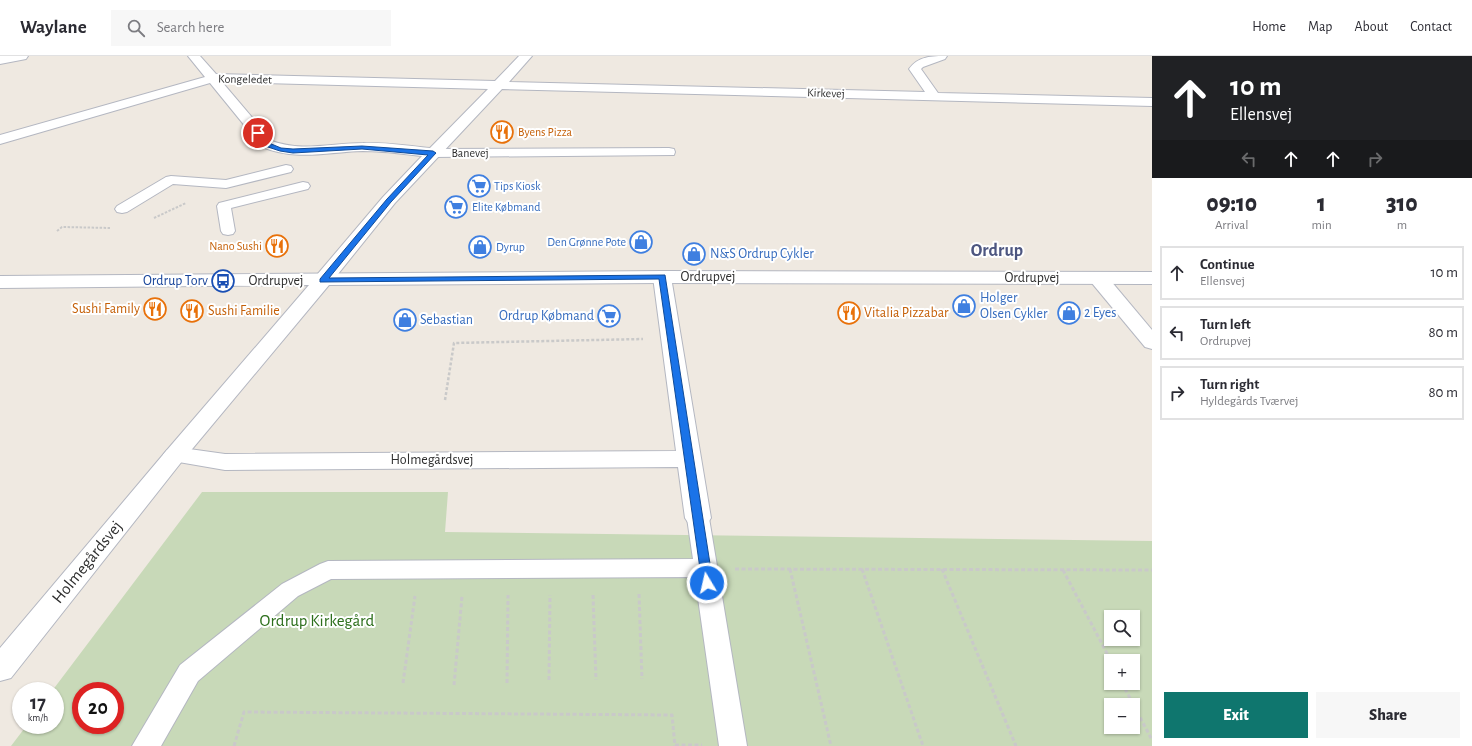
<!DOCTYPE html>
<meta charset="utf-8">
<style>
:root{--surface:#fff;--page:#f7f7f7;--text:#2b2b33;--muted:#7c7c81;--line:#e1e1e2;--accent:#0f766e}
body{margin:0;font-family:"Alegreya Sans",sans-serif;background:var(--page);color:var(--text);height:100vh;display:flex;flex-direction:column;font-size:15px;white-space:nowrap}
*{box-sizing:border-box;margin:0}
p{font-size:13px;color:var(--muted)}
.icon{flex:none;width:22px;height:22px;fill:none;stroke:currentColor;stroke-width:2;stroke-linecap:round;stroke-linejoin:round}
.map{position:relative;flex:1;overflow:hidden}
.side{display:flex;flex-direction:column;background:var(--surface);width:320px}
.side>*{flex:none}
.banner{background:#202124;color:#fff;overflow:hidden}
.tools{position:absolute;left:1104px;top:554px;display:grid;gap:8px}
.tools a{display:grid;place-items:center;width:36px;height:36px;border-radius:0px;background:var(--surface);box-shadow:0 1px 3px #0004;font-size:20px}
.speed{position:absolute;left:12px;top:626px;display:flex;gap:8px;font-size:20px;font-weight:700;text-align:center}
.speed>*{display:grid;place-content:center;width:52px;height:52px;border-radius:50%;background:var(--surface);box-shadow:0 1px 3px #0004;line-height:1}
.speed small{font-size:10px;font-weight:400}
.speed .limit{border:6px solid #d22;background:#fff;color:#111}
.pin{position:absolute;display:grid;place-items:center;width:34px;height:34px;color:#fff;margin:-17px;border:2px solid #fff;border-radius:50%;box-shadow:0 1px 4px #0007}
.me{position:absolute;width:44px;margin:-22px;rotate:351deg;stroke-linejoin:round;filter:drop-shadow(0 0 3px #0008)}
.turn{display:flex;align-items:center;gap:14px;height:84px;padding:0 12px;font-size:18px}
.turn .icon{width:52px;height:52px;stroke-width:2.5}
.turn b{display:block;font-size:28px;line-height:34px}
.lanes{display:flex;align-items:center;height:38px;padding:0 12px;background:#0003;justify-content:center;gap:20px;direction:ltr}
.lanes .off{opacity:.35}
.eta{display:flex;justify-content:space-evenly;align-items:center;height:68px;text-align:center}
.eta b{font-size:24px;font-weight:800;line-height:28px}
.cta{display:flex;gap:8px;margin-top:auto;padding:8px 12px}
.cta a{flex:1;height:46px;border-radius:0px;background:var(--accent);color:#fff;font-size:16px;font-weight:800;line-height:46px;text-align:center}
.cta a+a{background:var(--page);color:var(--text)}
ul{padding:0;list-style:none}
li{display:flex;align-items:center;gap:12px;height:54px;margin:0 8px 6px;padding:0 4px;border:2px solid var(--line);border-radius:0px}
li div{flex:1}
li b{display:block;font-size:15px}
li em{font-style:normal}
header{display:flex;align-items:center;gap:24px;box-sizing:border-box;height:56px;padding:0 20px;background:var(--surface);border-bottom:1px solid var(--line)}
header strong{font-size:19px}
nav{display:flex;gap:22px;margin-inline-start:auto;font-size:14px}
.search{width:280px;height:36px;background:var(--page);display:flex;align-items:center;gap:10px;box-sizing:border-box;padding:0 14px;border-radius:0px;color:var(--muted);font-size:15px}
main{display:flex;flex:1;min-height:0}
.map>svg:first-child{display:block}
.cemetery{fill:#c8d9b8;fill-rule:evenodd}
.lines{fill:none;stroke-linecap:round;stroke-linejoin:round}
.lane-casing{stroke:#b4b7c1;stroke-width:2}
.street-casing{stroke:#b4b7c1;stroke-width:2}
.secondary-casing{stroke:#b4b7c1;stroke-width:2}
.path-far2{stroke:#c9c9c9;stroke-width:2;stroke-dasharray:2.5 1.5;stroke-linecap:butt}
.path-far1{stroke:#c9c9c9;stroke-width:2.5;stroke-dasharray:3 2;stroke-linecap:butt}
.path{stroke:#c9c9c9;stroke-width:3;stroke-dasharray:4 2.5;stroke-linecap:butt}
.lane{fill:#fff;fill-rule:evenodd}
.street{fill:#fff;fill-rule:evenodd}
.secondary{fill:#fff;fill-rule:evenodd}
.route{fill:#1a73e8;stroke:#114b97}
.labels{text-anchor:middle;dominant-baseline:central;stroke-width:4;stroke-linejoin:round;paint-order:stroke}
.far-street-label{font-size:12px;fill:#2e2e2e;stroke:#fff}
.far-food-label{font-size:12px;fill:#c56008;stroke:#fff;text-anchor:start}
.far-shop-label{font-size:12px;fill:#366cbe;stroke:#fff;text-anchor:start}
.shop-label{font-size:14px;fill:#366cbe;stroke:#fff;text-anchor:start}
.street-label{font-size:14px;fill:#2e2e2e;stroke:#fff}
.transit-label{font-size:14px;fill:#164399;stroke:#fff;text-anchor:end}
.food-label{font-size:14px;fill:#c56008;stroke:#fff;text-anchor:start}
.near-street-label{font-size:17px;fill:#2e2e2e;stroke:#fff}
.near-park-label{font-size:17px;fill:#2c6e1b;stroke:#fff}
.district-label{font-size:18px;font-weight:bold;fill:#4d5680;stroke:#fff}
</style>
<header>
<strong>Waylane</strong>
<div class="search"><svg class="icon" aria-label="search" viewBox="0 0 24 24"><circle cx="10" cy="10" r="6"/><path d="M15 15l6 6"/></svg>Search here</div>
<nav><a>Home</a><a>Map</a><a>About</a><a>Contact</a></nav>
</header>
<main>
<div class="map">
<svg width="1152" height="690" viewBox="0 0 1152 690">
<rect width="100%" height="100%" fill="#efe9e1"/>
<path class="cemetery" d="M202 436H448L445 476 1152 485V690H11L27 669H55V635H52ZM1111 561H1133V583H1111ZM1111 605H1133V627H1111ZM81 635H115V669H81ZM1111 649H1133V671H1111Z"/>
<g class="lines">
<g class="lane-casing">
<g id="lane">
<polygon points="669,92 674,93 675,96 674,99 433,101 428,100 427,97 428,94 433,93"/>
<polygon points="286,109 291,110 293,113 291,116 226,132 173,128 127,156 122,157 117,156 115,153 117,150 166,121 171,120 226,124"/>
<polygon points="303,126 308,127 310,130 308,133 231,152 235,175 233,178 228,179 223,178 221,175 217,150 219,147"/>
<polygon points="698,454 706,456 709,462 747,690 719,690 695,521 331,523 298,540 198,625 161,690 132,690 180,609 282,528 320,508 328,505 693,503 687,462 690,456"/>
</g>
</g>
<g class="street-casing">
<g id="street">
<polygon points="0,0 28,0 26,3 0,8"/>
<path d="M188 0H200L216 18 495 25 519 0H532L509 26 925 36 909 13C918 0 932 0 947 0L945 3 923 11 921 13 938 37 1152 42V50L502 33 395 147 330 228 323 230 316 228 314 224 316 220 383 141 422 100C403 98 383 95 363 95 328 96 296 105 262 91L210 27 0 88V79L205 21ZM222 26 488 33 430 92C408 90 385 86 363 87 333 87 301 96 272 85Z"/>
<polygon points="662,215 669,217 671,221 711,462 707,468 698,471 689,468 685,462 678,411 225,414 167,404 163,399 167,394 175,391 225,398 676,395 653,221 655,217"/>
<polygon points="1098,216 1105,218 1152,274 1152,293 1145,291 1091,226 1089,222 1091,218"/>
</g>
</g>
<g class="secondary-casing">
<polygon id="secondary" points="662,215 1152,216 1152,228 662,227 329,229 183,404 11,622 0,625 0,592 167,394 309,229 0,232 0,220"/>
</g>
<g class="path-far2">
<polyline points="154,162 186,147"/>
<polyline points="57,175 62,171 110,172"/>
</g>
<polyline class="path-far1" points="445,344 454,287 643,283"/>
<g class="path">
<polyline points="735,513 1152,514"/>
<polyline points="790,513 831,690"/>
<polyline points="862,513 923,690"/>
<polyline points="942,513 1016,690"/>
<polyline points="1063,514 1111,605"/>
<polyline points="639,538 642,623"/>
<polyline points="593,539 596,624"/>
<polyline points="549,624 550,539"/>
<polyline points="403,627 415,540"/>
<polyline points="507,627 508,539"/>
<polyline points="1122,627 1152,684"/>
<polyline points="454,629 462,540"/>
<polyline points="675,689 702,689"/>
<polyline points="234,690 244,656 672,659 675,690"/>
</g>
<use href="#lane" class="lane"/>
<use href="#street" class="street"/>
<use href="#secondary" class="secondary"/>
</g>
<polygon class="route" points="256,76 260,76 269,87 281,92 293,93 362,90 433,95 436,97 391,146 329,222 665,219 713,527 711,530 707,532 703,530 702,527 659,223 320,226 320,223 387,143 428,99 362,93 293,97 280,95 265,90 255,77"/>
<defs>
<g id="restaurant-ring" transform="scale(1.15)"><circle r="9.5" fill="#fff" stroke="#e8710a" stroke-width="1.5"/><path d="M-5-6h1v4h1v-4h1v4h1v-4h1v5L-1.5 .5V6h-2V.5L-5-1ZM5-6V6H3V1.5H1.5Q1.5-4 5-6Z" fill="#e8710a"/></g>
<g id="supermarket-ring" transform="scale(1.15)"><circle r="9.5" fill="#fff" stroke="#3f7fe0" stroke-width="1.5"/><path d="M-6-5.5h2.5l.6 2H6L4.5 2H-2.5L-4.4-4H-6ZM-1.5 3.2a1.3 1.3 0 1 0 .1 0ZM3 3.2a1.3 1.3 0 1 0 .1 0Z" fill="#3f7fe0"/></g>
<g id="shop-ring" transform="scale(1.15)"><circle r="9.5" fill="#fff" stroke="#3f7fe0" stroke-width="1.5"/><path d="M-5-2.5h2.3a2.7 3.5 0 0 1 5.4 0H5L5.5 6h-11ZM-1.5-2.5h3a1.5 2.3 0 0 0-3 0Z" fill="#3f7fe0"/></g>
<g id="bus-ring" transform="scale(1.15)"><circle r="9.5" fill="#fff" stroke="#1a4fb4" stroke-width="1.5"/><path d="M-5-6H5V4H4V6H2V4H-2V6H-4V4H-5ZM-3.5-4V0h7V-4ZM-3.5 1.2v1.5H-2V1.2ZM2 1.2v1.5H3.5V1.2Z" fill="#1a4fb4"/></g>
</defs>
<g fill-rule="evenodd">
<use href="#restaurant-ring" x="502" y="76"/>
<use href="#supermarket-ring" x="479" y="130"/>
<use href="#supermarket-ring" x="456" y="151"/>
<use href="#shop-ring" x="641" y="186"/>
<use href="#restaurant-ring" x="277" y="190"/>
<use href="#shop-ring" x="480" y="191"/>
<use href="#shop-ring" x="694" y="198"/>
<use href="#bus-ring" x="223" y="225"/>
<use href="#shop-ring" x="964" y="250"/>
<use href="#restaurant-ring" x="155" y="253"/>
<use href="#restaurant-ring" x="192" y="255"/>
<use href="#restaurant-ring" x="849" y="257"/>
<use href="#shop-ring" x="1069" y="257"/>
<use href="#supermarket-ring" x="609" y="260"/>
<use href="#shop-ring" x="405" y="264"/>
</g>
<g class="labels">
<g class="far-street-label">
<text transform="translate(245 23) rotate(1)">Kongeledet</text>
<text transform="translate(826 37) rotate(2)">Kirkevej</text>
<text x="470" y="97">Banevej</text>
</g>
<g class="far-food-label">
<text x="518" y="76">Byens Pizza</text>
<text x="262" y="190" text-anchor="end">Nano Sushi</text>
</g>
<g class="far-shop-label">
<text x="494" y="130">Tips Kiosk</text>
<text x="472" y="151">Elite Købmand</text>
<text x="626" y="186" text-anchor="end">Den Grønne Pote</text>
<text x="496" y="191">Dyrup</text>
</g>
<g class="shop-label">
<text x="710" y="198">N&amp;S Ordrup Cykler</text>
<text x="980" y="242">Holger<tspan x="980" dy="16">Olsen Cykler</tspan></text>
<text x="1084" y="257">2 Eyes</text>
<text x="594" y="260" text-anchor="end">Ordrup Købmand</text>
<text x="420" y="264">Sebastian</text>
</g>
<g class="street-label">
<text x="708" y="221">Ordrupvej</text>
<text x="1032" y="222">Ordrupvej</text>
<text x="276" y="225">Ordrupvej</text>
<text x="432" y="404">Holmegårdsvej</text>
</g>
<g class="transit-label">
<text x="208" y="225">Ordrup Torv</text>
</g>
<g class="food-label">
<text x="140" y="253" text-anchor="end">Sushi Family</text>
<text x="208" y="255">Sushi Familie</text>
<text x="864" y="257">Vitalia Pizzabar</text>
</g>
<g class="near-street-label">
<text transform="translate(87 506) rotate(-51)">Holmegårdsvej</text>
</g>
<g class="near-park-label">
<text x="317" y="564">Ordrup Kirkegård</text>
</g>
<g class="district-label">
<text x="997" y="195">Ordrup</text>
</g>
</g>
</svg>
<div class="tools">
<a><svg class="icon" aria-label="search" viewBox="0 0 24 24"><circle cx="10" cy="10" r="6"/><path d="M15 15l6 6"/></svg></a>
<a>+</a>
<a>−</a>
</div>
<div class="speed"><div>17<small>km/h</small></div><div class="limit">20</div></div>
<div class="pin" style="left:258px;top:77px;background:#d93025"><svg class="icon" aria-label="arrive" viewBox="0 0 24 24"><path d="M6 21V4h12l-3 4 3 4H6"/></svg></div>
<svg class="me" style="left:707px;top:527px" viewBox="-20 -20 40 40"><circle r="17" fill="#1a73e8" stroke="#fff" stroke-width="3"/><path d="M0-11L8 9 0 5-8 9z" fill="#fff"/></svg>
</div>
<section class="side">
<div class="banner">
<div class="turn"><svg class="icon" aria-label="ahead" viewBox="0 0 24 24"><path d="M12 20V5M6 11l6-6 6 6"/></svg><div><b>10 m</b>Ellensvej</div></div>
<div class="lanes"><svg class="icon off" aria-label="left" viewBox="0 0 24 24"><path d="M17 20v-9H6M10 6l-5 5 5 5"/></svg><svg class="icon" aria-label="ahead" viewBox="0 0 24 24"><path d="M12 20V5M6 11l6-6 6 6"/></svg><svg class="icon" aria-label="ahead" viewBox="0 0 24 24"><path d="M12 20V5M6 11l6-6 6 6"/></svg><svg class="icon off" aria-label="right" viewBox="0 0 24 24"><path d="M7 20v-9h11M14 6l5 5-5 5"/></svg></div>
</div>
<div class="eta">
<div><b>09:10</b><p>Arrival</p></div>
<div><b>1</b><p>min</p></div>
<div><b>310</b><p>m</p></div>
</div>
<ul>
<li><svg class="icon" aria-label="ahead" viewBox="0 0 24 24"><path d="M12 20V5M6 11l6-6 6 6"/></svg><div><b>Continue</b><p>Ellensvej</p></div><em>10 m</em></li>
<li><svg class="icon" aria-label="left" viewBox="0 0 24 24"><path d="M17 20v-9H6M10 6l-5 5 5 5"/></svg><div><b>Turn left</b><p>Ordrupvej</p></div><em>80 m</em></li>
<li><svg class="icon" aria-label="right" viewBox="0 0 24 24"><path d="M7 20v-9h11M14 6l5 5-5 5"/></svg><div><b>Turn right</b><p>Hyldegårds Tværvej</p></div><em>80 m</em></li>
</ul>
<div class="cta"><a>Exit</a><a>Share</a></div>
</section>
</main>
